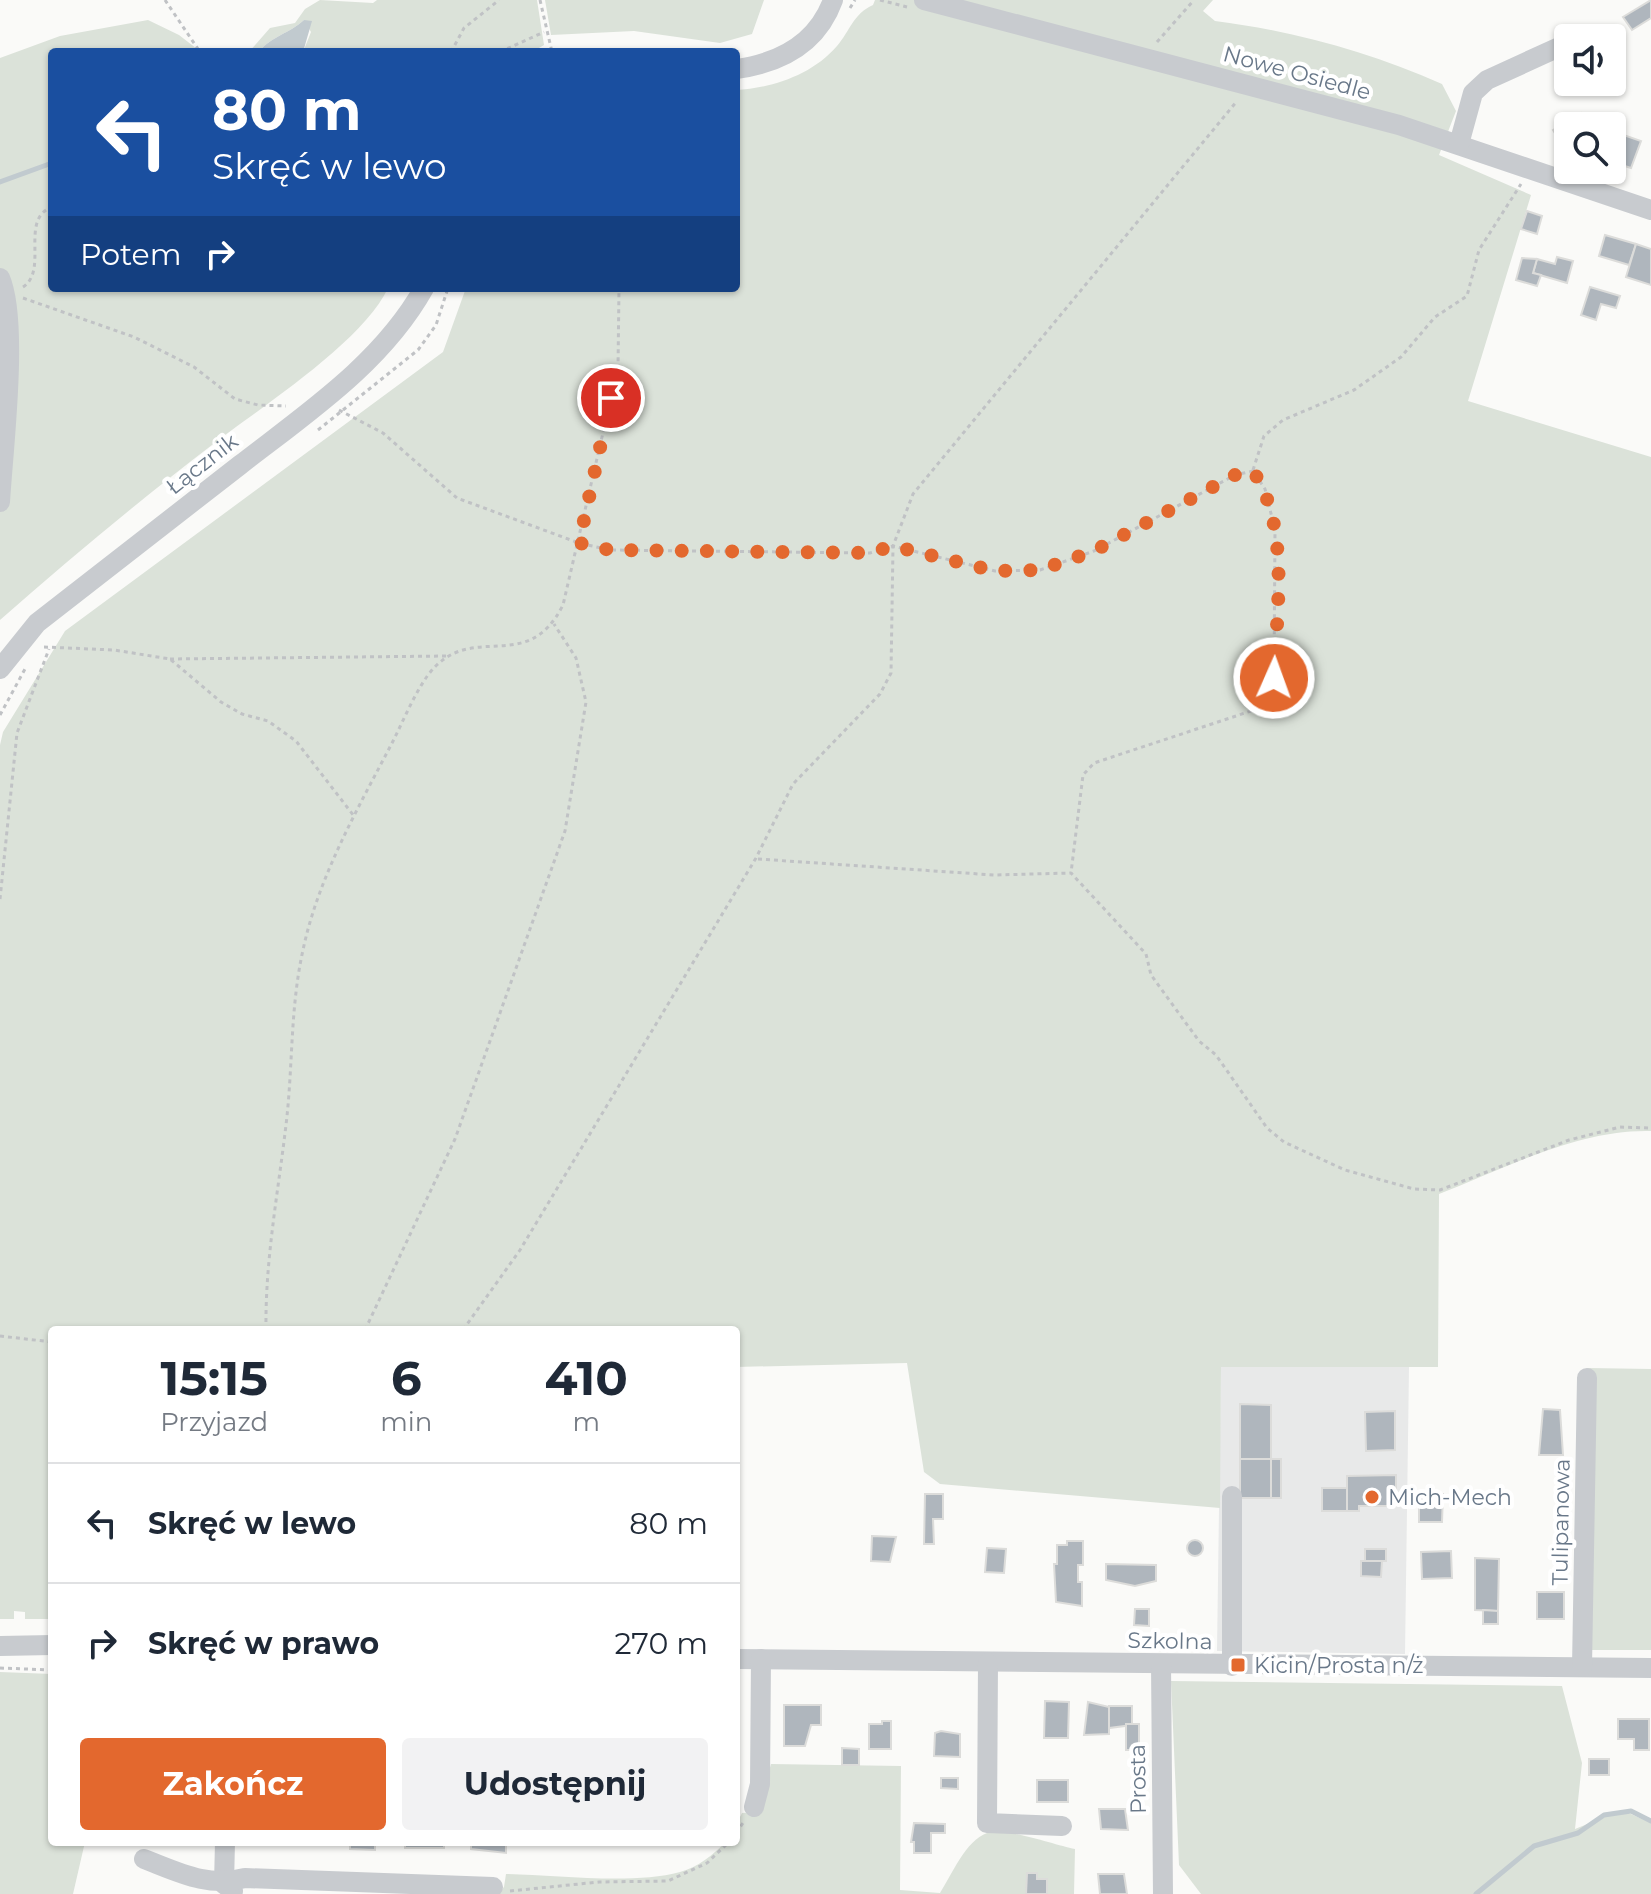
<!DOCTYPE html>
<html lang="pl">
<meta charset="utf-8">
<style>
:root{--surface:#fff;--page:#f2f2f3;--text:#1f2937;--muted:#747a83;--line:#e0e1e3;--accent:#e3682e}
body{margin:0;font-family:Montserrat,sans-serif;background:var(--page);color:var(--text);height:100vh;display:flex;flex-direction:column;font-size:30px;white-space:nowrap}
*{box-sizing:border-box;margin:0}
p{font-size:26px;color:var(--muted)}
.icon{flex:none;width:44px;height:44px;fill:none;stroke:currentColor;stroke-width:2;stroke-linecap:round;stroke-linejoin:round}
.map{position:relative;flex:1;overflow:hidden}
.panel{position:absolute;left:48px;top:1326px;width:692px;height:520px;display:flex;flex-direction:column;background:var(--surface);border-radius:8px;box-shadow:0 2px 6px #0004}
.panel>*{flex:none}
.banner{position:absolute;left:48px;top:48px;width:692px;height:244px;border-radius:8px;box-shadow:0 2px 6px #0004;background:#1a4fa0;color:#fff;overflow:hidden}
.tools{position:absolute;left:1554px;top:24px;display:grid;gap:16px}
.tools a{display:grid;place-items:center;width:72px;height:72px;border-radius:8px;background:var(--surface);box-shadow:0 2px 6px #0004;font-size:40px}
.pin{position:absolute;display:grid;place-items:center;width:68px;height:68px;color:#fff;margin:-34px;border:4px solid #fff;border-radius:50%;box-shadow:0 2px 8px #0007}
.me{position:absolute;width:88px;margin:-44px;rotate:2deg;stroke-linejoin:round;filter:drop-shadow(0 0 6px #0008)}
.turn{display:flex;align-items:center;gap:28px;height:168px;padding:0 32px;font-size:36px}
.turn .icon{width:104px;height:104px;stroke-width:2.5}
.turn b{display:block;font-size:56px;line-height:68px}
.then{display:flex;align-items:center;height:76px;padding:0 32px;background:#0003;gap:16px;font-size:30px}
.eta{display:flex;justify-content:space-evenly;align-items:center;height:136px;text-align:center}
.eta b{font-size:48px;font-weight:700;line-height:56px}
.action{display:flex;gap:16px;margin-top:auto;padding:16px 32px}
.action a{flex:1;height:92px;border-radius:8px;background:var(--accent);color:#fff;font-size:32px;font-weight:700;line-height:92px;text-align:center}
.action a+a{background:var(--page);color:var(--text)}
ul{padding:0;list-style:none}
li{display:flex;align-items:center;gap:24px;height:120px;padding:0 32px;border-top:2px solid var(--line)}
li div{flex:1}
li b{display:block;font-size:30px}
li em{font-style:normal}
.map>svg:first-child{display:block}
.built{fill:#e8e9e9}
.green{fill:#dbe2d9}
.water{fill:#c1cacf}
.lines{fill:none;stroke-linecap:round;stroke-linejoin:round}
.stream{stroke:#c1cacf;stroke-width:5}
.building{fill:#afb6bd;stroke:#dcdcda;stroke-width:2}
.path{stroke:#c0c2c5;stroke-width:3;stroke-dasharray:4 4;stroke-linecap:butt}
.minor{stroke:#c8cbcf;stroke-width:20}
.route{stroke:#e3682e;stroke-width:14;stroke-dasharray:0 25.2}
.poi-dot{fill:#e3682e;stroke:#fff;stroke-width:3}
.labels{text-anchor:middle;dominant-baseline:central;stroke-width:8;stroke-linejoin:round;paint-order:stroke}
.street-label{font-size:22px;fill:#697889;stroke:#fff}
.poi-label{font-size:22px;fill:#697889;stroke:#fff;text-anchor:start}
</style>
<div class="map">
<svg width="1651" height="1894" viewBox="0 0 1651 1894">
<rect width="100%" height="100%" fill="#fafaf8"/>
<polygon class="built" points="1221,1367 1409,1367 1405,1654 1217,1651"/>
<g class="green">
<path d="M320 0 373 3 377 0H537L544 45 532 52H303L311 32 304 20C290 33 270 37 259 52H249L270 28 295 23 305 9Z"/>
<polygon points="545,0 764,0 752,34 720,43 634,31 551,35"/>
<path d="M875 0H1213L1203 11 1215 21C1294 31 1369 52 1442 84L1456 111 1439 155 1531 195 1468 401 1651 457V1131C1578 1129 1506 1168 1439 1194L1438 1367H1221L1220 1508 940 1484 924 1472 907 1363 736 1367V1330H52V1619H25V1612L14 1611V1619H0V745L3 732 65 631 443 352 466 288H736V90C772 88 812 75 837 46 850 31 853 14 873 5Z"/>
<path d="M148 20 179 35 201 52H52V288H388C363 342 261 407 212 445 139 501 69 559 0 620V58L60 36Z"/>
<polygon points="1588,1368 1651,1369 1651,1650 1592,1650"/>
<polygon points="0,1672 52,1674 52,1842 85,1842 73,1894 0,1894"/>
<polygon points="1171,1681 1562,1686 1582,1763 1575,1829 1622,1810 1651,1823 1651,1894 1201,1894 1179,1865"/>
<path d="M771 1764 901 1766 900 1890 940 1893C951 1876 966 1840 987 1833 1006 1827 1054 1845 1075 1849L1074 1894H497L504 1887 506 1874C556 1875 633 1885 680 1872 699 1867 712 1855 726 1842H736V1825L742 1813 758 1812Z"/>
</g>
<path class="water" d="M304 20 312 21 303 52H259C270 37 290 33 304 20Z"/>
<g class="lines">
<g class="stream">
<polyline points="0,182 52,163"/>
<polyline points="1476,1894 1534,1846 1578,1833 1604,1815 1631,1811 1651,1821"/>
</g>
</g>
<g class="building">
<polygon points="1651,0 1651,18 1632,30 1623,17"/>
<polygon points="1581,113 1589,126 1568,126 1568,141 1562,144 1553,130"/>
<polygon points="1615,132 1641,141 1631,168 1612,162"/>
<polygon points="1527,211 1542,216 1537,234 1521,229"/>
<polygon points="1605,235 1636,244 1629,265 1599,256"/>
<polygon points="1636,244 1651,249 1651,285 1626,277"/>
<polygon points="1557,257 1573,261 1567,283 1533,273 1537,259 1555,264"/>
<polygon points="1522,258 1537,259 1533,273 1541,275 1537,286 1516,280"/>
<polygon points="1590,287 1620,296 1616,308 1601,304 1596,320 1581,315"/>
<polygon points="1240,1404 1271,1405 1271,1459 1240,1459"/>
<polygon points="1543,1409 1560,1410 1563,1455 1539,1455"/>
<polygon points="1395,1411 1395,1450 1366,1451 1365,1412"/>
<rect x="1240" y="1459" width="31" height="39"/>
<rect x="1271" y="1459" width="10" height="39"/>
<polygon points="1396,1475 1396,1506 1359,1506 1359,1511 1347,1511 1347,1476"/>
<rect x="1322" y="1488" width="25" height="23"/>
<polygon points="1419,1493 1443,1494 1442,1522 1419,1522"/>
<polygon points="925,1494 943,1494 943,1519 933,1519 934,1544 924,1544"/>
<polygon points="872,1536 896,1537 890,1562 871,1561"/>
<circle cx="1195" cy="1548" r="8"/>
<polygon points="1067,1541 1083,1541 1083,1565 1078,1565 1078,1582 1082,1582 1082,1606 1056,1602 1054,1564 1057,1564 1057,1545 1067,1545"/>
<polygon points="987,1548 1006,1549 1004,1573 985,1572"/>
<rect x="1365" y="1549" width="21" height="12"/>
<polygon points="1451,1551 1452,1578 1422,1579 1421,1552"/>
<polygon points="1475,1558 1499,1559 1498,1611 1475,1610"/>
<polygon points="1361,1561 1382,1561 1381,1577 1361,1576"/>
<polygon points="1106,1564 1156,1565 1156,1581 1135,1586 1106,1580"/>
<rect x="1537" y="1592" width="27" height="27"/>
<polygon points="1135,1609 1149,1609 1149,1626 1134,1625"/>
<polygon points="1483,1610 1498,1611 1498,1624 1483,1624"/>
<polygon points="1045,1701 1069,1702 1068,1738 1044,1738"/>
<polygon points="1088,1702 1109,1707 1109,1734 1084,1735"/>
<polygon points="784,1705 821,1705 821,1725 811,1725 805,1746 784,1746"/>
<polygon points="1109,1706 1132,1706 1132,1725 1109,1728"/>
<polygon points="1618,1719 1649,1719 1649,1750 1634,1750 1634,1739 1618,1739"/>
<polygon points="882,1721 891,1721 891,1749 869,1749 869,1724 882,1724"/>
<rect x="1126" y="1724" width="13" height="26"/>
<polygon points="941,1731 960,1734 960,1757 934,1756 935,1733"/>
<polygon points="842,1748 859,1749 859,1765 842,1765"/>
<rect x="1589" y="1759" width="20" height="16"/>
<polygon points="941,1778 958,1778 958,1789 941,1788"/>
<rect x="1037" y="1780" width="31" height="22"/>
<polygon points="1099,1809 1125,1809 1128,1830 1101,1829"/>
<polygon points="914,1823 945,1824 945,1833 931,1833 931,1853 914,1853 914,1842 911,1842"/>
<polygon points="350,1842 375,1842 375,1850 350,1849"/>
<rect x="405" y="1842" width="39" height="6"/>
<polygon points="471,1842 506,1842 506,1853 471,1849"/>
<polygon points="1027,1873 1037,1873 1037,1879 1047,1879 1047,1894 1026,1894"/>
<polygon points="1098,1874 1124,1874 1127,1894 1100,1894"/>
</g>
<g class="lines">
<g class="path">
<polyline points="165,0 200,52"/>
<polyline points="540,0 552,52"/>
<polyline points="880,0 907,7"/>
<polyline points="850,8 855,0"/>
<polyline points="1157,42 1194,0"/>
<polyline points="451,52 464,28 499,0"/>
<polyline points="500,52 544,32"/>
<path d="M23 287C49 270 19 219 52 207"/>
<polyline points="23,298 134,337 194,367 235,399 258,405 286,406"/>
<polyline points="339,410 383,433 457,498 579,543 610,550 870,553 893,546 995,571 1040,570 1094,551 1235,475 1253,471 1265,489 1275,530 1274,678 1265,695 1251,711 1094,763 1083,775 1071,873"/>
<polyline points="318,430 418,350 436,325 448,288"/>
<polyline points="1253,470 1264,436 1283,420 1354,390 1401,357 1435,317 1467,296 1479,250 1521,184"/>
<polyline points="44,647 114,650 170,659 221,702 242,714 268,721 296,741 354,816"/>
<polyline points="170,659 446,656"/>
<polyline points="0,715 25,669"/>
<polyline points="758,859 994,875 1071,873 1146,954 1151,975 1199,1041 1216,1055 1267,1128 1284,1142 1345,1170 1414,1189 1440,1190 1569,1140 1620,1127 1651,1128"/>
<polyline points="0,899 17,733 49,649"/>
<path d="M266 1330C265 1261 278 1193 286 1125 293 1067 290 1008 303 950 318 878 357 810 391 745 403 722 413 696 428 675 471 618 526 678 563 605L618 368 619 288"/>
<polyline points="365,1330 455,1139 565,831 586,702 576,658 554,624"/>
<polyline points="463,1330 520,1250 756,858 793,784 880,694 891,673 893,546 913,494 1237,101"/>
<polyline points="0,1336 52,1342"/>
<polyline points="0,1668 52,1670"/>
<polyline points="736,1833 743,1823"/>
<polyline points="510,1891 599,1882 668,1881 707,1863 729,1842"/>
</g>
<g class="minor">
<polyline points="924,0 1399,125 1651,210"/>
<path d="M736 69C780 63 817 44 833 0"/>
<polyline points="1459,144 1473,93 1487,80 1568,43"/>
<path d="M0 278C19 322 3 450 0 502"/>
<path d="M0 669 37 623C105 570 173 517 240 465 307 413 382 363 424 288"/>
<polyline points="1232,1496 1232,1666"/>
<polyline points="0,1646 52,1645"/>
<polyline points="736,1659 1651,1668"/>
<polyline points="988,1663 987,1823 1062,1826"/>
<polyline points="1161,1664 1163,1894"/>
<polyline points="1582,1667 1587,1378"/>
<polyline points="754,1807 760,1784 761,1659"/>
<polyline points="225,1842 224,1884 233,1891"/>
<path d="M144 1859C178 1872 208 1888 245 1878L493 1887"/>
</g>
</g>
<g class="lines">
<path class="route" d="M611 398 579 543 610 550 870 553 893 546 995 571 1040 570 1094 551 1235 475 1253 471C1291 528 1276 613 1274 678"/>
</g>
<g class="poi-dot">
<circle cx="1372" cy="1497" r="8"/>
<rect x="1230" y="1657" width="16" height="16" rx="4"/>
</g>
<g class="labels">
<g class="street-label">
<text transform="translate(1297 73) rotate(15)">Nowe Osiedle</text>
<text transform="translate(202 464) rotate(-38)">Łącznik</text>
<text transform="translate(1561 1522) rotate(-89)">Tulipanowa</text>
<text transform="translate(1170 1641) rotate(1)">Szkolna</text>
<text transform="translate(1138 1779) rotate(-91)">Prosta</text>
</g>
<g class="poi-label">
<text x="1388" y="1497">Mich-Mech</text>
<text x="1254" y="1665">Kicin/Prosta n/ż</text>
</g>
</g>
</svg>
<div class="tools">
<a><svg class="icon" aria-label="sound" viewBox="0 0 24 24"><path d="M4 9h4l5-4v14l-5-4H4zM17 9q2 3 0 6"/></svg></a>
<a><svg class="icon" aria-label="search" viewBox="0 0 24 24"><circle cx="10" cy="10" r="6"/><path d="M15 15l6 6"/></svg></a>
</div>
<div class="pin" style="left:611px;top:398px;background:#d93025"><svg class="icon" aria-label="arrive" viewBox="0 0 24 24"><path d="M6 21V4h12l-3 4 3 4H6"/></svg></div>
<svg class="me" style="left:1274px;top:678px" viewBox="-20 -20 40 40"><circle r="17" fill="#e3682e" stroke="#fff" stroke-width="3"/><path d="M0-11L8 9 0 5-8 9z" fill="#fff"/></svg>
<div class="banner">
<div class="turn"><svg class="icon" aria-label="left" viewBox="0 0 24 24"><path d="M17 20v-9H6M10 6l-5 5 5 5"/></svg><div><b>80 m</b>Skręć w lewo</div></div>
<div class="then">Potem<svg class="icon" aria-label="right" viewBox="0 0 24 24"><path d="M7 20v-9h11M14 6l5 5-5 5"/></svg></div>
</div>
<section class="panel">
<div class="eta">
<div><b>15:15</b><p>Przyjazd</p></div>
<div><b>6</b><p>min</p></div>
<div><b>410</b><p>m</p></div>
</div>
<ul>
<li><svg class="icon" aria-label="left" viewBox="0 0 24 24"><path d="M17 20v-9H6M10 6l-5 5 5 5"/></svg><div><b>Skręć w lewo</b></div><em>80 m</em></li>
<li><svg class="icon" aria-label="right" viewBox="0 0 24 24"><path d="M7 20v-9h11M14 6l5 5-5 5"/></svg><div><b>Skręć w prawo</b></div><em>270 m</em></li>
</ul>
<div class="action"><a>Zakończ</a><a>Udostępnij</a></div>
</section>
</div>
